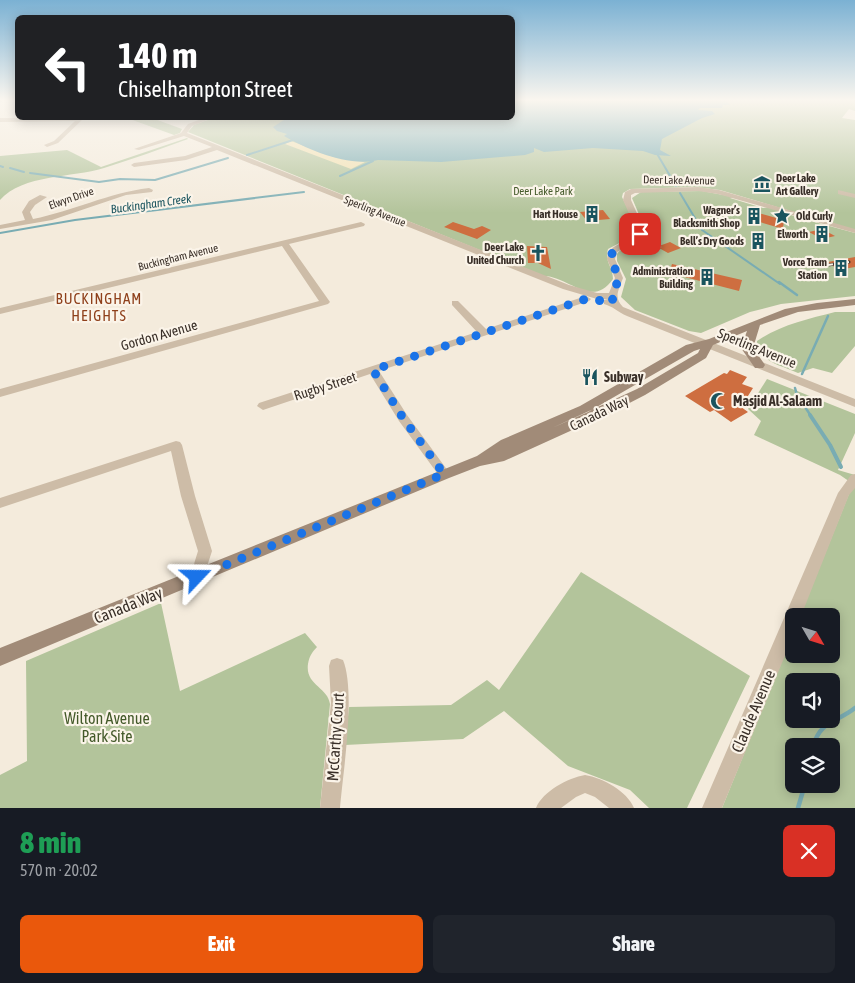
<!DOCTYPE html>
<meta charset="utf-8">
<style>
:root{--surface:#171b24;--page:#20242c;--text:#f1f3f6;--muted:#9ea1a6;--accent:#ea580c}
body{margin:0;font-family:"Asap Condensed",sans-serif;background:var(--page);color:var(--text);height:100vh;display:flex;flex-direction:column;font-size:19px;white-space:nowrap}
*{box-sizing:border-box;margin:0}
p{font-size:16px;color:var(--muted)}
.icon{flex:none;width:28px;height:28px;fill:none;stroke:currentColor;stroke-width:2;stroke-linecap:round;stroke-linejoin:round}
.map{position:relative;height:808px;overflow:hidden}
.details{display:flex;flex-direction:column;background:var(--surface);flex:1}
.details>*{flex:none}
.banner{position:absolute;left:15px;top:15px;width:500px;height:105px;border-radius:8px;box-shadow:0 2px 12px #0003;background:#202124;color:#fff;overflow:hidden}
.needle{width:32px;rotate:129deg}
.fabs{position:absolute;left:785px;top:608px;display:grid;gap:10px}
.fabs a{display:grid;place-items:center;width:55px;height:55px;border-radius:8px;background:var(--surface);box-shadow:0 2px 12px #0003;font-size:25px}
.pin{position:absolute;display:grid;place-items:center;width:42px;height:42px;color:#fff;margin:-21px;border-radius:10px;box-shadow:0 2px 8px #0006}
.me{position:absolute;width:55px;margin:-28px;rotate:67deg;stroke-linejoin:round;filter:drop-shadow(0 0 4px #0008)}
.turn{display:flex;align-items:center;gap:18px;height:105px;padding:0 20px;font-size:22px}
.turn .icon{width:65px;height:65px;stroke-width:2.5}
.turn b{display:block;font-size:35px;line-height:42px}
.round{display:grid;place-items:center;flex:none;width:52px;height:52px;border-radius:8px;background:var(--page)}
.summary{display:flex;align-items:center;justify-content:space-between;height:85px;padding:0 20px}
h1{font-size:30px;font-weight:800;line-height:38px;color:#1e9e55}
.action{display:flex;gap:10px;margin-top:auto;padding:10px 20px}
.action a{flex:1;height:58px;border-radius:8px;background:var(--accent);color:#fff;font-size:20px;font-weight:800;line-height:58px;text-align:center}
.action a+a{background:var(--page);color:var(--text)}
.map>svg:first-child{display:block}
.green{fill:#b3c49b;fill-rule:evenodd}
.sand{fill:#f2e1b1}
.water{fill:#79acb3}
.lines{fill:none;stroke-linecap:round;stroke-linejoin:round}
.stream-far3{stroke:#79acb3;stroke-width:2}
.stream-far2{stroke:#79acb3;stroke-width:2.5}
.stream-far1{stroke:#79acb3;stroke-width:4}
.stream{stroke:#79acb3;stroke-width:4.5}
.building{fill:#ce6e40}
.street{fill:#cdbca7;fill-rule:evenodd}
.secondary{fill:#a18b78;fill-rule:evenodd}
.rail-casing{stroke:#392f28;stroke-width:3}
.rail{stroke:#fbf4e9;stroke-width:2;stroke-dasharray:5;stroke-linecap:butt}
.route{stroke:#1a73e8;stroke-width:9;stroke-dasharray:0 16.2}
.labels{text-anchor:middle;dominant-baseline:central;stroke-width:4.5;stroke-linejoin:round;paint-order:stroke}
.far-poi-label{font-size:11px;font-weight:bold;fill:#392f28;stroke:#fbf4e9;text-anchor:end}
.far-street-label{font-size:11px;fill:#392f28;stroke:#fbf4e9}
.far-park-label{font-size:11px;fill:#445a2a;stroke:#fbf4e9}
.far-water-label{font-size:12px;font-style:italic;fill:#1a545e;stroke:#fbf4e9}
.street-label{font-size:14px;fill:#392f28;stroke:#fbf4e9}
.poi-label{font-size:14px;font-weight:bold;fill:#392f28;stroke:#fbf4e9;text-anchor:start}
.neighbourhood-label{font-size:15px;letter-spacing:1px;fill:#8f401b;stroke:#fbf4e9}
.near-street-label{font-size:16px;fill:#392f28;stroke:#fbf4e9}
.near-park-label{font-size:16px;fill:#445a2a;stroke:#fbf4e9}
</style>
<div class="map">
<svg width="855" height="808" viewBox="0 0 855 808">
<rect width="100%" height="100%" fill="#f4ebdc"/>
<g class="green">
<path d="M513 100H855V111L849 109 842 118 855 120V230L720 190 695 187 630 189 623 193 622 197 636 226V231L631 237 608 249C604 261 613 267 613 279 592 309 570 277 544 276L188 132 194 125 213 118H512Z"/>
<polygon points="127,118 152,118 182,129 180,133 174,135"/>
<path d="M187 138 188 139C160 149 133 159 104 168 72 178 23 174 0 200V156L67 150 101 167Z"/>
<path d="M702 191 734 197 730 198 763 208 771 207 796 217 855 233V296L781 304 750 312 701 333 689 331 635 310 621 297 626 279 617 261V254C625 243 642 244 646 231L632 198 641 192Z"/>
<path d="M835 312H855V346L832 373 813 368 798 373C781 365 758 362 757 341 780 325 808 319 835 312Z"/>
<path d="M767 379 855 414V433L838 470 855 475V808H722L794 631V654H831V616H800L853 484 840 475 754 435 761 421 748 409ZM794 681H831V719H794ZM794 746H831V784H794Z"/>
<polygon points="581,572 750,676 687,808 649,808 630,790 568,766 504,711 463,739 345,745 349,707 451,705 487,680 499,690"/>
<path d="M161 603 180 691 305 633 316 646 317 647C312 652 309 657 308 664 305 685 328 687 330 704L320 808H0V775L27 761 26 661Z"/>
</g>
<polygon class="sand" points="291,141 334,157 365,162 351,169 285,144"/>
<path class="water" d="M513 100H732L727 102 730 105H723L722 108H700L698 110 712 111 715 114 702 118 662 139 660 150 671 156 655 155 643 151 593 148 544 152 534 148V152L525 155 441 162 378 160C347 167 309 150 284 136L287 134 277 131 273 127 287 118H512Z"/>
<g class="lines">
<g class="stream-far3">
<polyline points="656,152 676,186"/>
<polyline points="247,155 293,140"/>
<polyline points="0,166 3,167"/>
<polyline points="10,168 24,172"/>
<polyline points="30,173 99,182 120,179 155,180 228,158"/>
<polyline points="340,176 373,161"/>
<polyline points="680,193 702,230 780,284"/>
<polyline points="0,233 75,220 304,192"/>
</g>
<g class="stream-far2">
<polyline points="779,282 797,295"/>
<polyline points="802,374 828,316"/>
<polyline points="795,388 797,395 811,416"/>
</g>
<polyline class="stream-far1" points="810,415 830,445 841,467"/>
<g class="stream">
<path d="M813 746C821 720 836 723 855 708"/>
<polyline points="798,808 805,784"/>
</g>
</g>
<g class="building">
<polygon points="603,210 610,219 587,221 580,212"/>
<polygon points="758,213 784,220 783,229 756,221"/>
<polygon points="453,222 474,229 482,226 491,230 477,239 444,227"/>
<polygon points="822,229 835,236 822,239 809,232"/>
<polygon points="670,242 681,248 668,253 659,248 662,247 659,246"/>
<polygon points="527,246 547,247 551,269 538,263 528,263"/>
<polygon points="855,257 855,267 838,270 828,262"/>
<polygon points="672,264 742,280 739,291 669,273"/>
<polygon points="730,370 747,377 742,384 753,388 741,407 748,412 731,422 714,410 710,412 685,396 724,373 727,374"/>
</g>
<g class="lines">
<g class="street">
<polygon points="0,100 4,100 0,103"/>
<polygon points="0,118 81,118 83,119 58,143 47,147 44,145 54,141 75,121 0,122"/>
<path d="M204 118H212L192 126 187 133 569 285 597 293H609L615 278 607 259C609 241 630 245 637 231L623 200 625 192 631 189 698 187 719 190 855 229V233L718 194 698 191 635 193 631 195V200L645 231 641 239 617 252 615 259 623 278C619 290 613 297 623 307L855 399V407L627 316C618 312 612 306 604 304V300L608 299H597L563 289 217 150 186 160 134 167 131 165 134 163 185 156 212 147 184 136 139 150 134 149 181 133 188 124Z"/>
<path d="M149 188 153 190 152 192 126 195 52 220 0 229V225L25 220 22 212 29 201 40 195 47 197 35 205 30 212 33 219C73 211 108 193 149 188Z"/>
<polygon points="838,190 855,194 855,198 838,194"/>
<polygon points="361,222 365,224 364,226 289,244 330,302 328,304 0,397 0,389 319,301 282,246 0,314 0,308"/>
<polygon points="586,296 591,299 589,301 379,371 407,415 448,471 450,474 448,477 444,479 440,477 399,421 370,374 263,410 257,406 259,403 477,332 452,305 452,301 458,301 486,329"/>
<polygon points="176,441 180,442 182,445 195,496 212,551 202,582 197,584 192,582 190,577 198,551 181,496 171,451 0,508 0,498"/>
<polygon points="855,474 855,488 849,495 801,616 794,616 794,634 722,808 702,808 838,493 851,475"/>
<path d="M337 658 343 660C356 692 343 772 340 808H320L331 703 329 666 331 660Z"/>
<path d="M585 775C603 778 627 791 634 808H609L595 797 585 793 576 797 561 808H536C543 791 568 778 585 775Z"/>
</g>
<path class="secondary" d="M855 299V305L798 312 760 325 753 348 765 365 763 368H755L741 348 747 331 713 345 706 358 645 395 612 412 504 461 480 466 449 478 0 666V648L477 456 501 440 580 406 686 345 709 339 785 309 817 303ZM700 349 698 353 637 389 552 428 588 412 694 351Z"/>
<g class="rail-casing">
<polyline id="rail" points="828,265 849,262"/>
</g>
<use href="#rail" class="rail"/>
</g>
<linearGradient id="sky" x2="0" y2="1"><stop stop-color="#7bb1d3"/><stop offset="0.47" stop-color="#faf6ef"/><stop offset="1" stop-color="#faf6ef" stop-opacity="0"/></linearGradient>
<rect width="855" height="213" fill="url(#sky)"/>
<g class="lines">
<path class="route" d="M197 577 444 474 403 418 373 370 586 299 613 302 612 296 619 278 612 262V253C619 243 632 243 640 234"/>
</g>
<defs>
<g id="museum-bare" transform="scale(1.35)"><path d="M0-6L6-3V-2H-6V-3ZM-5-1h2V3h-2ZM-1-1h2V3h-2ZM3-1h2V3H3ZM-6 4H6V6H-6Z" fill="#1a545e" stroke="#fbf4e9" stroke-width="2.5" paint-order="stroke"/></g>
<g id="building-bare" transform="scale(1.35)"><path d="M-4-6H4V6H1V3H-1V6H-4ZM-2.5-4.3h1.7v1.8h-1.7ZM.8-4.3h1.7v1.8H.8ZM-2.5-1h1.7V.8h-1.7ZM.8-1h1.7V.8H.8Z" fill="#1a545e" stroke="#fbf4e9" stroke-width="2.5" paint-order="stroke"/></g>
<g id="sight-bare" transform="scale(1.35)"><path d="M0-6L1.8-2.2L6-1.7L2.9 1.2L3.7 5.4L0 3.3L-3.7 5.4L-2.9 1.2L-6-1.7L-1.8-2.2Z" fill="#1a545e" stroke="#fbf4e9" stroke-width="2.5" paint-order="stroke"/></g>
<g id="church-bare" transform="scale(1.35)"><path d="M-1.2-6h2.4v3.5h3.3v2.4h-3.3V6h-2.4V-.1h-3.3v-2.4h3.3Z" fill="#1a545e" stroke="#fbf4e9" stroke-width="2.5" paint-order="stroke"/></g>
<g id="restaurant-bare" transform="scale(1.35)"><path d="M-5-6h1v4h1v-4h1v4h1v-4h1v5L-1.5 .5V6h-2V.5L-5-1ZM5-6V6H3V1.5H1.5Q1.5-4 5-6Z" fill="#1a545e" stroke="#fbf4e9" stroke-width="2.5" paint-order="stroke"/></g>
<g id="mosque-bare" transform="scale(1.35)"><path d="M3.5-4.9A6 6 0 1 0 3.5 4.9A5 5 0 1 1 3.5-4.9Z" fill="#1a545e" stroke="#fbf4e9" stroke-width="2.5" paint-order="stroke"/></g>
</defs>
<g fill-rule="evenodd">
<use href="#museum-bare" x="762" y="184"/>
<use href="#building-bare" x="592" y="214"/>
<use href="#building-bare" x="754" y="216"/>
<use href="#sight-bare" x="782" y="216"/>
<use href="#building-bare" x="822" y="234"/>
<use href="#building-bare" x="758" y="241"/>
<use href="#church-bare" x="538" y="253"/>
<use href="#building-bare" x="841" y="268"/>
<use href="#building-bare" x="707" y="277"/>
<use href="#restaurant-bare" x="590" y="377"/>
<use href="#mosque-bare" x="719" y="401"/>
</g>
<g class="labels">
<g class="far-poi-label">
<text x="776" y="178" text-anchor="start">Deer Lake<tspan x="776" dy="13">Art Gallery</tspan></text>
<text x="740" y="210">Wagner’s<tspan x="740" dy="13">Blacksmith Shop</tspan></text>
<text x="578" y="214">Hart House</text>
<text x="796" y="216" text-anchor="start">Old Curly</text>
<text x="808" y="234">Elworth</text>
<text x="744" y="241">Bell’s Dry Goods</text>
<text x="524" y="247">Deer Lake<tspan x="524" dy="13">United Church</tspan></text>
<text x="827" y="262">Vorce Tram<tspan x="827" dy="13">Station</tspan></text>
<text x="693" y="271">Administration<tspan x="693" dy="13">Building</tspan></text>
</g>
<g class="far-street-label">
<text transform="translate(679 180) rotate(1)">Deer Lake Avenue</text>
<text transform="translate(71 198) rotate(-19)">Elwyn Drive</text>
<text transform="translate(375 211) rotate(22)">Sperling Avenue</text>
<text transform="translate(178 257) rotate(-14)">Buckingham Avenue</text>
</g>
<g class="far-park-label">
<text x="543" y="191">Deer Lake Park</text>
</g>
<g class="far-water-label">
<text transform="translate(151 204) rotate(-8)">Buckingham Creek</text>
</g>
<g class="street-label">
<text transform="translate(159 335) rotate(-16)">Gordon Avenue</text>
<text transform="translate(757 348) rotate(22)">Sperling Avenue</text>
<text transform="translate(325 386) rotate(-18)">Rugby Street</text>
<text transform="translate(599 413) rotate(-26)">Canada Way</text>
</g>
<g class="poi-label">
<text x="604" y="377">Subway</text>
<text x="733" y="401">Masjid Al-Salaam</text>
</g>
<g class="neighbourhood-label">
<text x="99" y="298">BUCKINGHAM<tspan x="99" dy="17">HEIGHTS</tspan></text>
</g>
<g class="near-street-label">
<text transform="translate(128 605) rotate(-22)">Canada Way</text>
<text transform="translate(753 711) rotate(-67)">Claude Avenue</text>
<text transform="translate(335 737) rotate(-86)">McCarthy Court</text>
</g>
<g class="near-park-label">
<text x="107" y="718">Wilton Avenue<tspan x="107" dy="18">Park Site</tspan></text>
</g>
</g>
</svg>
<div class="fabs">
<a><svg class="needle" viewBox="-14 -14 28 28"><path d="M0-13l5 13h-10z" fill="#e53935"/><path d="M0 13l5-13h-10z" fill="#9ea1a6"/></svg></a>
<a><svg class="icon" aria-label="sound" viewBox="0 0 24 24"><path d="M4 9h4l5-4v14l-5-4H4zM17 9q2 3 0 6"/></svg></a>
<a><svg class="icon" aria-label="layers" viewBox="0 0 24 24"><path d="M12 4l9 5-9 5-9-5zM3 14l9 5 9-5"/></svg></a>
</div>
<div class="pin" style="left:640px;top:234px;background:#d93025"><svg class="icon" aria-label="arrive" viewBox="0 0 24 24"><path d="M6 21V4h12l-3 4 3 4H6"/></svg></div>
<svg class="me" style="left:197px;top:577px" viewBox="-20 -20 40 40"><path d="M0-17L14 15 0 8-14 15z" fill="#1a73e8" stroke="#fff" stroke-width="4"/></svg>
<div class="banner">
<div class="turn"><svg class="icon" aria-label="left" viewBox="0 0 24 24"><path d="M17 20v-9H6M10 6l-5 5 5 5"/></svg><div><b>140 m</b>Chiselhampton Street</div></div>
</div>
</div>
<section class="details">
<div class="summary"><div><h1>8 min</h1><p>570 m · 20:02</p></div><a class="round" style="background:#d93025;color:#fff"><svg class="icon" aria-label="close" viewBox="0 0 24 24"><path d="M6 6l12 12M18 6L6 18"/></svg></a></div>
<div class="action"><a>Exit</a><a>Share</a></div>
</section>
